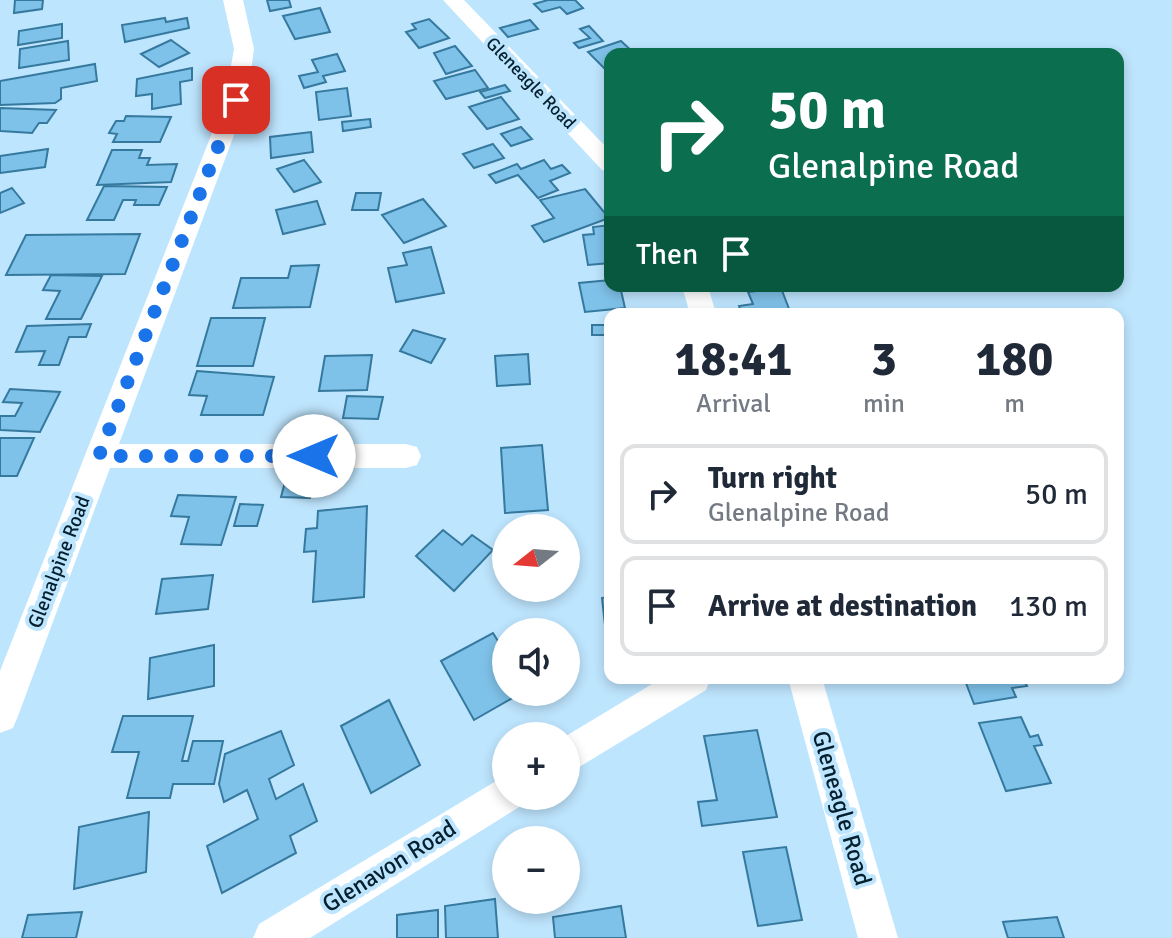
<!DOCTYPE html>
<meta charset="utf-8">
<style>
:root{--surface:#fff;--page:#f2f2f3;--text:#1f2937;--muted:#747a83;--line:#e0e1e3}
body{margin:0;font-family:Signika,sans-serif;background:var(--page);color:var(--text);height:100vh;display:flex;flex-direction:column;font-size:30px;white-space:nowrap}
*{box-sizing:border-box;margin:0}
p{font-size:26px;color:var(--muted)}
.icon{flex:none;width:44px;height:44px;fill:none;stroke:currentColor;stroke-width:2;stroke-linecap:round;stroke-linejoin:round}
.map{position:relative;flex:1;overflow:hidden}
.drawer{position:absolute;left:604px;top:308px;width:520px;height:376px;display:flex;flex-direction:column;background:var(--surface);border-radius:16px;box-shadow:0 4px 12px #0003}
.drawer>*{flex:none}
.banner{position:absolute;left:604px;top:48px;width:520px;height:244px;border-radius:16px;box-shadow:0 4px 12px #0003;background:#0b6e4f;color:#fff;overflow:hidden}
.needle{width:52px;rotate:253deg}
.fabs{position:absolute;left:492px;top:514px;display:grid;gap:16px}
.fabs a{display:grid;place-items:center;width:88px;height:88px;border-radius:50%;background:var(--surface);box-shadow:0 4px 12px #0003;font-size:40px}
.pin{position:absolute;display:grid;place-items:center;width:68px;height:68px;color:#fff;margin:-34px;border-radius:16px;box-shadow:0 4px 12px #0006}
.me{position:absolute;width:88px;margin:-44px;rotate:270deg;stroke-linejoin:round;filter:drop-shadow(0 0 6px #0008)}
.turn{display:flex;align-items:center;gap:28px;height:168px;padding:0 32px;font-size:36px}
.turn .icon{width:104px;height:104px;stroke-width:2.5}
.turn b{display:block;font-size:56px;line-height:68px}
.then{display:flex;align-items:center;height:76px;padding:0 32px;background:#0003;gap:16px;font-size:30px}
.eta{display:flex;justify-content:space-evenly;align-items:center;height:136px;text-align:center}
.eta b{font-size:48px;font-weight:700;line-height:56px}
ul{padding:0;list-style:none}
li{display:flex;align-items:center;gap:24px;height:100px;margin:0 16px 12px;padding:0 16px;border:4px solid var(--line);border-radius:16px}
li div{flex:1}
li b{display:block;font-size:30px}
li em{font-style:normal}
.map>svg:first-child{display:block}
.building{fill:#7fc2e9;stroke:#36799e;stroke-width:2}
.lines{fill:none;stroke-linecap:round;stroke-linejoin:round}
.street{fill:#fff;fill-rule:evenodd}
.route{stroke:#1a73e8;stroke-width:14;stroke-dasharray:0 25.2}
.labels{text-anchor:middle;dominant-baseline:central;stroke-width:8;stroke-linejoin:round;paint-order:stroke}
.far-street-label{font-size:18px;fill:#04202f;stroke:#bee5fe}
.street-label{font-size:20px;fill:#04202f;stroke:#bee5fe}
.near-street-label{font-size:24px;fill:#04202f;stroke:#bee5fe}
</style>
<div class="map">
<svg width="1172" height="938" viewBox="0 0 1172 938">
<rect width="100%" height="100%" fill="#bee5fe"/>
<g class="building">
<polygon points="15,0 43,0 42,9 14,13"/>
<polygon points="267,0 289,0 291,7 270,11"/>
<polygon points="548,0 575,0 583,8 567,14 560,7 542,12 534,4"/>
<polygon points="320,8 330,32 295,39 283,16"/>
<polygon points="165,18 166,22 187,18 189,28 125,42 122,25"/>
<polygon points="429,19 449,38 419,48 406,32 416,29 412,24"/>
<polygon points="530,20 538,29 508,37 500,28"/>
<polygon points="62,24 62,38 18,45 19,31"/>
<polygon points="589,26 603,41 579,48 574,43 590,38 580,29"/>
<polygon points="171,40 189,53 159,67 141,54"/>
<polygon points="68,41 69,60 19,68 20,49"/>
<polygon points="621,41 635,54 610,54 608,72 588,52"/>
<polygon points="455,46 472,66 446,74 434,53"/>
<polygon points="337,54 345,71 323,76 326,82 304,88 299,76 318,72 312,60"/>
<polygon points="95,64 97,81 61,88 61,99 55,103 0,105 0,81"/>
<polygon points="192,68 192,80 180,82 181,104 152,109 152,94 136,96 137,79"/>
<polygon points="475,70 488,88 446,99 434,81"/>
<polygon points="505,85 510,91 485,98 480,92"/>
<polygon points="347,88 351,116 319,120 316,92"/>
<polygon points="501,97 519,119 487,129 469,107"/>
<polygon points="0,108 56,110 47,123 39,123 32,133 0,131"/>
<polygon points="126,116 171,117 160,142 113,142 117,134 109,133 116,121 124,121"/>
<polygon points="370,119 371,127 343,131 342,122"/>
<polygon points="521,127 532,139 511,146 501,134"/>
<polygon points="311,132 313,152 271,158 270,137"/>
<polygon points="493,144 504,158 474,168 463,154"/>
<polygon points="48,149 45,167 0,173 0,156"/>
<polygon points="112,150 142,150 139,158 150,158 147,165 177,164 171,182 97,185"/>
<polygon points="304,160 321,182 294,192 277,169"/>
<polygon points="544,160 551,169 562,165 570,173 550,181 558,190 538,198 518,175 496,183 489,175 517,164 521,169"/>
<polygon points="104,186 167,187 159,205 134,205 136,200 123,200 114,220 87,220"/>
<polygon points="12,188 24,203 0,213 0,193"/>
<polygon points="585,189 609,218 544,242 532,226 554,218 540,200"/>
<polygon points="356,193 381,193 378,210 352,210"/>
<polygon points="423,199 446,226 404,243 382,215"/>
<polygon points="317,201 325,224 283,234 276,210"/>
<polygon points="610,225 610,263 588,265 583,235 594,234 593,227"/>
<polygon points="140,234 125,274 6,275 26,235"/>
<polygon points="431,247 444,293 396,302 388,268 407,265 403,253"/>
<polygon points="319,265 310,307 233,308 241,278 288,278 291,266"/>
<polygon points="51,275 102,276 81,319 46,319 60,291 43,290"/>
<polygon points="610,280 610,286 620,286 625,308 585,312 579,283"/>
<polygon points="781,288 791,314 742,314 739,306 753,304 748,292"/>
<polygon points="211,318 265,318 253,366 197,366"/>
<polygon points="91,324 86,337 69,337 59,365 39,365 45,351 16,352 27,326"/>
<rect x="592" y="325" width="18" height="10"/>
<polygon points="413,330 445,339 431,363 400,351"/>
<polygon points="528,354 530,384 497,386 495,356"/>
<polygon points="372,355 367,390 319,391 325,356"/>
<polygon points="197,371 274,377 263,415 201,415 207,396 189,395"/>
<polygon points="10,389 60,392 40,432 0,430 0,416 15,416 22,403 3,402"/>
<polygon points="347,396 383,397 378,419 343,418"/>
<polygon points="0,438 34,438 17,476 0,476"/>
<polygon points="542,445 548,510 505,513 501,448"/>
<polygon points="285,482 314,483 310,498 281,497"/>
<polygon points="178,495 236,497 221,545 181,544 189,517 171,516"/>
<polygon points="240,504 263,505 257,526 234,526"/>
<polygon points="367,506 364,597 313,602 316,551 304,552 306,529 317,528 318,511"/>
<polygon points="443,530 462,545 472,535 493,550 454,591 416,556"/>
<polygon points="213,575 208,609 156,614 162,579"/>
<polygon points="610,597 610,634 606,634 602,598"/>
<polygon points="493,633 506,654 506,692 523,692 474,720 441,661"/>
<polygon points="214,645 214,686 148,699 150,658"/>
<polygon points="964,678 1023,678 1027,686 1012,688 1016,697 974,704"/>
<polygon points="389,700 420,765 371,793 341,726"/>
<polygon points="123,716 193,716 182,761 188,761 193,741 223,741 214,784 173,784 170,798 127,798 139,752 112,752"/>
<polygon points="1021,717 1030,737 1038,735 1042,745 1034,746 1051,783 1006,791 979,723"/>
<polygon points="757,730 777,817 702,826 698,802 717,800 704,736"/>
<polygon points="281,731 294,765 269,779 276,799 303,784 317,821 290,836 296,853 222,893 207,846 258,819 247,790 224,802 219,784 225,754"/>
<polygon points="149,812 146,872 74,889 79,827"/>
<polygon points="786,847 802,920 758,926 743,852"/>
<polygon points="495,899 498,938 446,938 445,906"/>
<polygon points="621,906 626,938 555,938 553,917"/>
<polygon points="438,910 438,938 397,938 397,915"/>
<polygon points="82,912 76,938 22,938 28,915"/>
<polygon points="1057,917 1064,938 1008,938 1003,922"/>
</g>
<g class="lines">
<g class="street">
<polygon points="223,0 243,0 254,49 247,100 119,444 406,444 417,447 421,456 417,465 406,468 110,468 18,716 13,728 0,733 0,671 225,100 234,49"/>
<polygon points="443,0 464,0 610,151 610,172 602,170"/>
<polygon points="682,286 708,286 716,314 690,314"/>
<polygon points="662,678 711,678 706,690 566,775 566,736"/>
<polygon points="788,678 822,678 898,938 858,938"/>
<polygon points="506,775 506,796 524,796 519,807 310,938 253,938 259,924"/>
</g>
</g>
<g class="lines">
<polyline class="route" points="236,100 99,456 314,456"/>
</g>
<g class="labels">
<g class="far-street-label">
<text transform="translate(531 83) rotate(46)">Gleneagle Road</text>
</g>
<g class="street-label">
<text transform="translate(59 562) rotate(-69)">Glenalpine Road</text>
</g>
<g class="near-street-label">
<text transform="translate(842 808) rotate(74)">Gleneagle Road</text>
<text transform="translate(389 866) rotate(-32)">Glenavon Road</text>
</g>
</g>
</svg>
<div class="fabs">
<a><svg class="needle" viewBox="-14 -14 28 28"><path d="M0-13l5 13h-10z" fill="#e53935"/><path d="M0 13l5-13h-10z" fill="#747a83"/></svg></a>
<a><svg class="icon" aria-label="sound" viewBox="0 0 24 24"><path d="M4 9h4l5-4v14l-5-4H4zM17 9q2 3 0 6"/></svg></a>
<a>+</a>
<a>−</a>
</div>
<div class="pin" style="left:236px;top:100px;background:#d93025"><svg class="icon" aria-label="arrive" viewBox="0 0 24 24"><path d="M6 21V4h12l-3 4 3 4H6"/></svg></div>
<svg class="me" style="left:314px;top:456px" viewBox="-20 -20 40 40"><circle r="19" fill="#fff"/><path d="M0-13L10 11 0 6-10 11z" fill="#1a73e8"/></svg>
<div class="banner">
<div class="turn"><svg class="icon" aria-label="right" viewBox="0 0 24 24"><path d="M7 20v-9h11M14 6l5 5-5 5"/></svg><div><b>50 m</b>Glenalpine Road</div></div>
<div class="then">Then<svg class="icon" aria-label="arrive" viewBox="0 0 24 24"><path d="M6 21V4h12l-3 4 3 4H6"/></svg></div>
</div>
<section class="drawer">
<div class="eta">
<div><b>18:41</b><p>Arrival</p></div>
<div><b>3</b><p>min</p></div>
<div><b>180</b><p>m</p></div>
</div>
<ul>
<li><svg class="icon" aria-label="right" viewBox="0 0 24 24"><path d="M7 20v-9h11M14 6l5 5-5 5"/></svg><div><b>Turn right</b><p>Glenalpine Road</p></div><em>50 m</em></li>
<li><svg class="icon" aria-label="arrive" viewBox="0 0 24 24"><path d="M6 21V4h12l-3 4 3 4H6"/></svg><div><b>Arrive at destination</b></div><em>130 m</em></li>
</ul>
</section>
</div>
